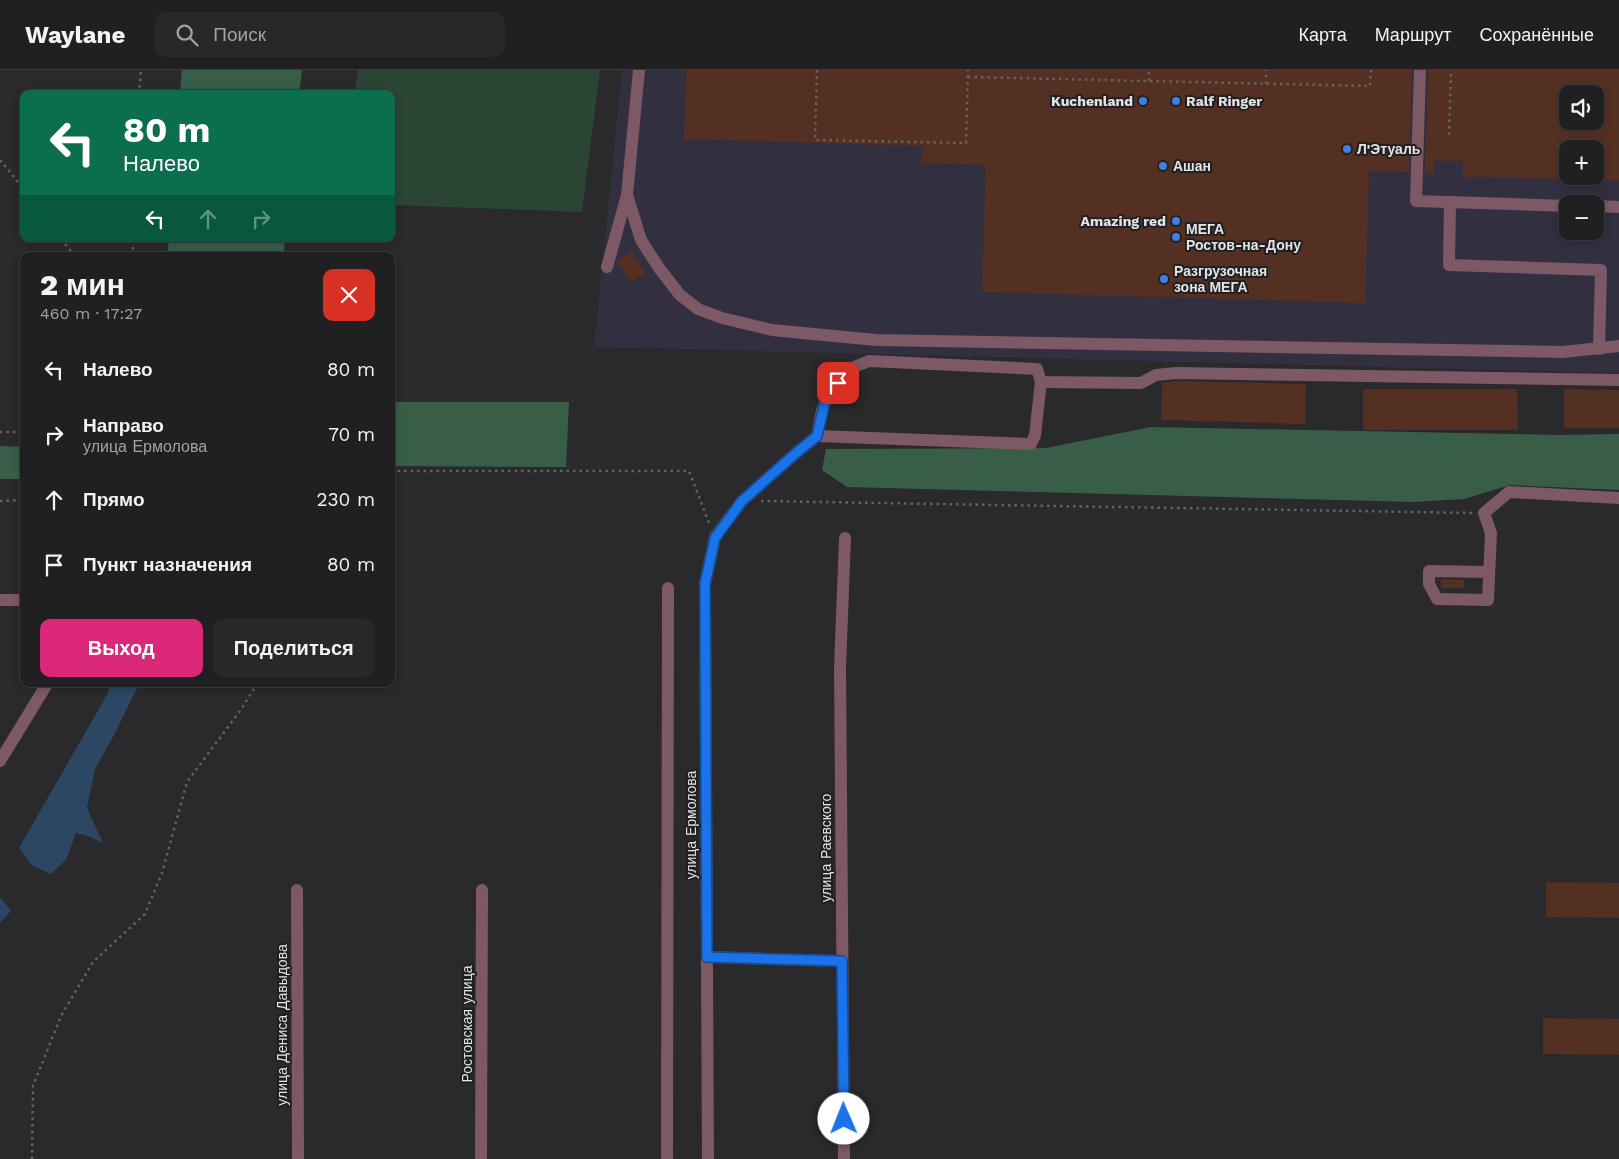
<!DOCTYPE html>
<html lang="ru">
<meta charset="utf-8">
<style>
:root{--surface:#201f21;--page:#28272a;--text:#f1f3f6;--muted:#a2a2a5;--line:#3d3d3f;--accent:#db2777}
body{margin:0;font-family:"Work Sans",sans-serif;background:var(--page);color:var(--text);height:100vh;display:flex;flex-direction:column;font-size:19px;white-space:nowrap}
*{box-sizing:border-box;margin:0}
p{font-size:16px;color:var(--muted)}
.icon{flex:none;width:28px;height:28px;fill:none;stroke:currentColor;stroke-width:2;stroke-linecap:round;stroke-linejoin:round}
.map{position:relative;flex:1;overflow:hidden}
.drawer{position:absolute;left:20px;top:182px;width:375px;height:435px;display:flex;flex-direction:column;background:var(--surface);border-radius:10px;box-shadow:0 2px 8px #0003,0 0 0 1px var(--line)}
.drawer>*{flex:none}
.banner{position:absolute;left:20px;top:20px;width:375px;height:152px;border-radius:10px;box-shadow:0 2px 8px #0003,0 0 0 1px var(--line);background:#0b6e4f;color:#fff;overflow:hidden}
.tools{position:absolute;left:1559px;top:15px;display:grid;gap:10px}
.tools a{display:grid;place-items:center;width:45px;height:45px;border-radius:10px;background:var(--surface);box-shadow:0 2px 8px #0003,0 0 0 1px var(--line);font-size:25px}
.pin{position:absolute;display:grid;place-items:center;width:42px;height:42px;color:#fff;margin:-21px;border-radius:10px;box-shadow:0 2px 8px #0006}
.me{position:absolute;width:55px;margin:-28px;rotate:359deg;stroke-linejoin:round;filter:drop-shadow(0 0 4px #0008)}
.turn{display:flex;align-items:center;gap:18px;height:105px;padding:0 20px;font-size:22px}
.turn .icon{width:65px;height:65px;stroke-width:2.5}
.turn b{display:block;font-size:35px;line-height:42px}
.lanes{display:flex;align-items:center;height:48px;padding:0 20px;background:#0003;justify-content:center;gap:25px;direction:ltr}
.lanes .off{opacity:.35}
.round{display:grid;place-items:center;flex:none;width:52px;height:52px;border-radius:10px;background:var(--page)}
.headline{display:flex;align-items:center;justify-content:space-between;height:85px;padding:0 20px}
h1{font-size:30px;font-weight:800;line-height:38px}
.primary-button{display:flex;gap:10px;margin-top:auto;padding:10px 20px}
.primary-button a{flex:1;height:58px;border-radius:10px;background:var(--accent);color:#fff;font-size:20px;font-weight:800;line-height:58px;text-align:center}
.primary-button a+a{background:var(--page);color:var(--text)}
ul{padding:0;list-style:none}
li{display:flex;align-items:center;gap:15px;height:65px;padding:0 20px}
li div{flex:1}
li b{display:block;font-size:19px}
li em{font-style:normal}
header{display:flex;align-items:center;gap:30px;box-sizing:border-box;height:70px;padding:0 25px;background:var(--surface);border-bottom:1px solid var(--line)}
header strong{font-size:24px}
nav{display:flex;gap:28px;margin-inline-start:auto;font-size:18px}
.search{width:350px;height:45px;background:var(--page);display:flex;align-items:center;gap:12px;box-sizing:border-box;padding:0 18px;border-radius:10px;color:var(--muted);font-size:19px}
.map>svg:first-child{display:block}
.commercial{fill:#312f40;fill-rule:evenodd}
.green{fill:#2b4535}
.forest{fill:#385e48}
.water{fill:#2b4763}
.building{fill:#543023;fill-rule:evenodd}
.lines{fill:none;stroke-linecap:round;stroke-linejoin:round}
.path{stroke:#636264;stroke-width:2.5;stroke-dasharray:2.5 4;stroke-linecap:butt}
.minor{stroke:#7d5865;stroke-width:12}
.route-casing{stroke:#114b97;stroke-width:12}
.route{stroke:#1a73e8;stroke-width:9}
.shop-dot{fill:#3f7fe0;stroke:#202022;stroke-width:2}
.labels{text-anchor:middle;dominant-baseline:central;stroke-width:4;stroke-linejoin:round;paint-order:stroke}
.poi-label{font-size:14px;font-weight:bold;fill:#e4e3e5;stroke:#202022;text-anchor:start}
.street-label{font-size:14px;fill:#e4e3e5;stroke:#202022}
</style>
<header>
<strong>Waylane</strong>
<div class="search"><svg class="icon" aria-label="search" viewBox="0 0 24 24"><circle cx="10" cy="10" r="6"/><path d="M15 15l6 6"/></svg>Поиск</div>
<nav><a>Карта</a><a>Маршрут</a><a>Сохранённые</a></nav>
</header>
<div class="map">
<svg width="1619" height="1089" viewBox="0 0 1619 1089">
<rect width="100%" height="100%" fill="#2a292c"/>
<path class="commercial" d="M622 0H1619V303L594 277ZM1568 24H1595V51H1568ZM1568 79H1595V106H1568ZM1568 134H1595V161H1568Z"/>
<polygon class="green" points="358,0 600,0 582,142 391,135 391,24 355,24"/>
<g class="forest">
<polygon points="182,0 302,0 299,24 180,24"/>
<polygon points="169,169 285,169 284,186 167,186"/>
<polygon points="391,332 569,332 566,397 391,396"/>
<polygon points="1151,357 1558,365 1619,364 1619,420 1510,415 1464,429 1413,432 847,417 822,400 826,379 1046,378"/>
<polygon points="0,376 24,377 24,409 0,409"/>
</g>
<g class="water">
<polygon points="110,614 139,614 114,665 95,699 87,738 103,773 88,766 76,763 66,790 51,804 31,795 19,778 108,623"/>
<polygon points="0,827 11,841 0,853"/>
</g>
<g class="building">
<polygon points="686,0 1412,0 1409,102 1369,101 1365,233 982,222 986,95 922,93 923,76 684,69"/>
<path d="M1428 0H1619V111L1595 110V79H1568V109L1463 107V91H1434V103H1425ZM1568 24H1595V51H1568Z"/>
<polygon points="632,181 645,203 630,212 617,191"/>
<polygon points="1176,311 1306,314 1305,354 1161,350 1162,313"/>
<polygon points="1363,319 1517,319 1518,360 1363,360"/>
<polygon points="1564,319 1619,320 1619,358 1564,358"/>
<polygon points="1441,509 1464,510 1464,518 1441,518"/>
<polygon points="1546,812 1619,813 1619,848 1546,847"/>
<polygon points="1543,948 1619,949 1619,985 1543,984"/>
</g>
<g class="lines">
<g class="path">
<polyline points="817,0 815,70 966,73 968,0"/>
<polyline points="968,7 1370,16 1371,0"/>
<polyline points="1149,11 1149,0"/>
<polyline points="1266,14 1266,0"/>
<polyline points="139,24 141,0"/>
<polyline points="1449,65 1451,0"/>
<polyline points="0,90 24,119"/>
<polyline points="61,169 75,186"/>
<polyline points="132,186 134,169"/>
<polyline points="0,362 24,362"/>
<polyline points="391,401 689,401 709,453"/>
<polyline points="0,431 24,430"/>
<polyline points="761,431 1473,443"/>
<polyline points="32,1089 33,1016 61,946 93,892 145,844 162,803 187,712 240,641 257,614"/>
</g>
<g class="minor">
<polyline points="1420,0 1416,131 1568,136"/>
<polyline points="627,125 641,170 659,198 680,225 698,239 722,248 772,260 876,270 1563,282 1619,276"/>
<polyline points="1450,132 1449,195 1601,200 1599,279"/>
<polyline points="1595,136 1619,137"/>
<polyline points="607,197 627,125 639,0"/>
<polyline points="817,366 1031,374 1035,365 1041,312"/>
<polyline points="1489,502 1429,501 1429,514 1437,529 1488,530 1491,463 1484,443 1509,422 1619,428"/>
<polyline points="0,530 24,530"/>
<polyline points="0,691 47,614"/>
<polyline points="297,820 298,1089"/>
<polyline points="707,887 842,891"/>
<polyline points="481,1089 482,820"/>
<polyline points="667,1089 668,518"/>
<polyline points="708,1089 705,514 715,467 742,431 796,383 817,366 822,341 827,326 849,299 869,291 1037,299 1041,312 1141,313 1156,305 1176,303 1619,310"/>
<polyline points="844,1089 840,598 845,468"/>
</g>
</g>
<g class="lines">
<g class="route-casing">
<polyline id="route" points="838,313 825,332 817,366 796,383 742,431 715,468 705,514 707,887 842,891 844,1049"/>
</g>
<use href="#route" class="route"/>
</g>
<g class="shop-dot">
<circle cx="1143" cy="31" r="5"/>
<circle cx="1176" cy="31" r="5"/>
<circle cx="1347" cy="79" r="5"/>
<circle cx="1163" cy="96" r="5"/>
<circle cx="1176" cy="151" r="5"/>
<circle cx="1176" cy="167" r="5"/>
<circle cx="1164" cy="209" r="5"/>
</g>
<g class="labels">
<g class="poi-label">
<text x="1133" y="31" text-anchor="end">Kuchenland</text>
<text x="1186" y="31">Ralf Ringer</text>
<text x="1357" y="79">Л'Этуаль</text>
<text x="1173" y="96">Ашан</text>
<text x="1166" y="151" text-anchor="end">Amazing red</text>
<text x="1186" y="159">МЕГА<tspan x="1186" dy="16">Ростов-на-Дону</tspan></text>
<text x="1174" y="201">Разгрузочная<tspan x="1174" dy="16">зона МЕГА</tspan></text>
</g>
<g class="street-label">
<text transform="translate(691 755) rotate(-90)">улица Ермолова</text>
<text transform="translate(826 778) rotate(-90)">улица Раевского</text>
<text transform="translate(467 954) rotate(-90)">Ростовская улица</text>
<text transform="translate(282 955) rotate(-90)">улица Дениса Давыдова</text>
</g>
</g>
</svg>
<div class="tools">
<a><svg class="icon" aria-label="sound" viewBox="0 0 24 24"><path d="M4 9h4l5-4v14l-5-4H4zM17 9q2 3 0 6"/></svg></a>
<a>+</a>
<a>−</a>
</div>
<div class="pin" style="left:838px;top:313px;background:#d93025"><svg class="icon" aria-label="arrive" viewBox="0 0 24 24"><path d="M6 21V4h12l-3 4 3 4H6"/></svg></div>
<svg class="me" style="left:844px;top:1049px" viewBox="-20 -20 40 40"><circle r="19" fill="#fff"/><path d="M0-13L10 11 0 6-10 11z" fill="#1a73e8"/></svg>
<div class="banner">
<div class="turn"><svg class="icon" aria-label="left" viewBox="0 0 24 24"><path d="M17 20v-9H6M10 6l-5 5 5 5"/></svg><div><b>80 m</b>Налево</div></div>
<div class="lanes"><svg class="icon" aria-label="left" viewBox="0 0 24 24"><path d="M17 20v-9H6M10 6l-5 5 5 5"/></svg><svg class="icon off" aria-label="ahead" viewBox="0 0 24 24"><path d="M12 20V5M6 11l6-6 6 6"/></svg><svg class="icon off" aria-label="right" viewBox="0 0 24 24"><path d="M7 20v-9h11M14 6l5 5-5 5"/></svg></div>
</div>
<section class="drawer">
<div class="headline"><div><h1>2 мин</h1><p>460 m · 17:27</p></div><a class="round" style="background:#d93025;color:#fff"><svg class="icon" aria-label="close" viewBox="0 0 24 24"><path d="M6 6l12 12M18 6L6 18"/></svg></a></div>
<ul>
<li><svg class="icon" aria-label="left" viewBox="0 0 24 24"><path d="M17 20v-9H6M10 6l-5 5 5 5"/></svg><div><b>Налево</b></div><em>80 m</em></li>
<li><svg class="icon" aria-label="right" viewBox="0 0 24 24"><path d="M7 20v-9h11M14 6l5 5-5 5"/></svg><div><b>Направо</b><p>улица Ермолова</p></div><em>70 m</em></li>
<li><svg class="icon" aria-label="ahead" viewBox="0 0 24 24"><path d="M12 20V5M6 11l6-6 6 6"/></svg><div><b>Прямо</b></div><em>230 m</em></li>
<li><svg class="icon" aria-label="arrive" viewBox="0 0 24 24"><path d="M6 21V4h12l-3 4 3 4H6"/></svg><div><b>Пункт назначения</b></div><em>80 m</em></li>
</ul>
<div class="primary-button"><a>Выход</a><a>Поделиться</a></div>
</section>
</div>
